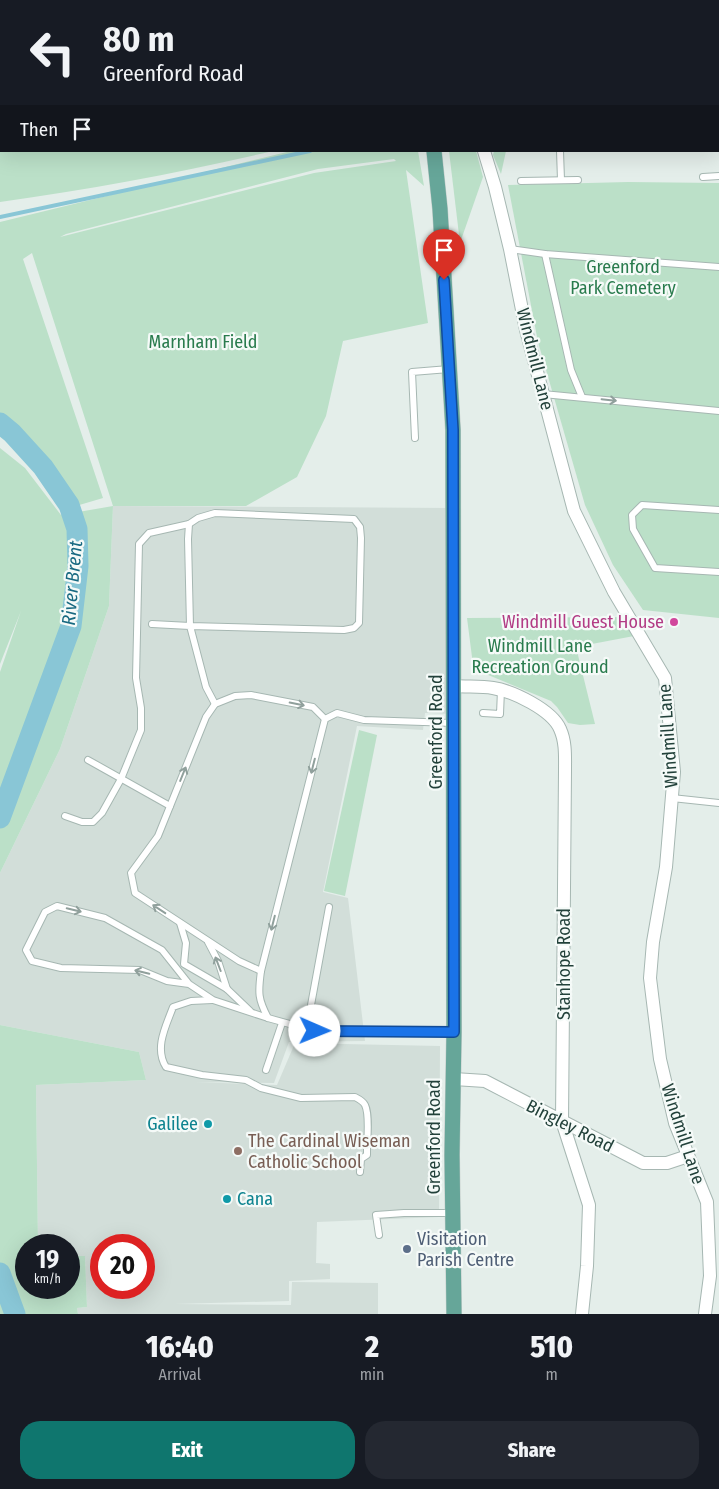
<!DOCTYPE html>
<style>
:root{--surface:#171b24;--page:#242831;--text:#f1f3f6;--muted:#9ea1a6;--accent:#0f766e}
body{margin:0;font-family:"Fira Sans Condensed",sans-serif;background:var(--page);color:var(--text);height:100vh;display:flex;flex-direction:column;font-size:19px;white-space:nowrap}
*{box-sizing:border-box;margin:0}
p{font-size:16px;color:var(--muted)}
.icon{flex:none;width:28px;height:28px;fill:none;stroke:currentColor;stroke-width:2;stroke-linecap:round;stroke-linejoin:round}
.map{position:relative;height:1314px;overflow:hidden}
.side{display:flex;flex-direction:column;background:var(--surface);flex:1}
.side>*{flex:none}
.guide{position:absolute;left:0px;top:0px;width:720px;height:152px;box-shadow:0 5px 20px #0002;background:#171b24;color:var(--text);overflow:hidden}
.speed{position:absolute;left:15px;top:1234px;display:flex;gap:10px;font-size:25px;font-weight:700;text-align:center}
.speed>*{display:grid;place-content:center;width:65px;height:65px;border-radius:50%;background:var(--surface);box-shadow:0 5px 20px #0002;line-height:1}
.speed small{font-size:12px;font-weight:400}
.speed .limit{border:8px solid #d22;background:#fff;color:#111}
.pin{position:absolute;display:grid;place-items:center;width:42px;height:42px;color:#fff;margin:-51px -21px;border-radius:50% 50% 50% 0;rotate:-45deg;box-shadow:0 0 5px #0007}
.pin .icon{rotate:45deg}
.me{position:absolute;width:55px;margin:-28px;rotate:91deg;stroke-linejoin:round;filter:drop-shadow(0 0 4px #0008)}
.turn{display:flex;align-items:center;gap:18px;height:105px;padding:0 20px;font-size:22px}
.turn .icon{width:65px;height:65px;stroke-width:2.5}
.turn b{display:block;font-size:35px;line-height:42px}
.then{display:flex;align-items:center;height:48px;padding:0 20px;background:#0003;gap:10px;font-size:19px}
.eta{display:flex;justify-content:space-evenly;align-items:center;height:85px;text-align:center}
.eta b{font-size:30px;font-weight:800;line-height:35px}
.action{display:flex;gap:10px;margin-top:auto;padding:10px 20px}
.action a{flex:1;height:58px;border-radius:20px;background:var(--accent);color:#fff;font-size:20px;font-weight:800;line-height:58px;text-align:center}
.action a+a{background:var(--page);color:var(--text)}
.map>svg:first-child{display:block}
.built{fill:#d2ded9;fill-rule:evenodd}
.green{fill:#bbe0c8;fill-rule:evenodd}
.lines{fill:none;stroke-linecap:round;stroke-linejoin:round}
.stream{stroke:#89c6d6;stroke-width:4}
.river{stroke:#89c6d6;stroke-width:21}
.service-casing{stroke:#a6b7b2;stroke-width:8}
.minor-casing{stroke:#a6b7b2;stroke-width:14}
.primary-casing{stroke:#c1cac8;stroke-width:16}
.service{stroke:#fff;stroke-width:6}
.minor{stroke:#fff;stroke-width:12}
.primary{stroke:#66a699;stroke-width:15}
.oneway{stroke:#90a09c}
.route-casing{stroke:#114b97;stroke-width:12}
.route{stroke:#1a73e8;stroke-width:9}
.hotel-dot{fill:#d1479c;stroke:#f5faf8;stroke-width:2}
.culture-dot{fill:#0f9aa8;stroke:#f5faf8;stroke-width:2}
.education-dot{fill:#8d6e63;stroke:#f5faf8;stroke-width:2}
.service-dot{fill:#5c6f8a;stroke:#f5faf8;stroke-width:2}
.labels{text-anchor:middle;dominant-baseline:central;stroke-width:4.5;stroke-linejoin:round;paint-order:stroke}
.park-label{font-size:18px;fill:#297b4d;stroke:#f5faf8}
.street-label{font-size:18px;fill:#22413a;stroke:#f5faf8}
.hotel-label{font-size:18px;fill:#b23c85;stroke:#f5faf8;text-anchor:end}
.culture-label{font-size:18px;fill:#0d838f;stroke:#f5faf8;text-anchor:end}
.education-label{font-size:18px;fill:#785e54;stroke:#f5faf8;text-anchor:start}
.service-label{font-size:18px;fill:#4e5e75;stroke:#f5faf8;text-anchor:start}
.water-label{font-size:19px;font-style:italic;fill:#176981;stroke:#f5faf8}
</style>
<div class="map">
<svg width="719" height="1314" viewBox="0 0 719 1314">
<rect width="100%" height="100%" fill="#e4eeea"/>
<path class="built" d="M113 506 452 508 454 714 425 713 423 730 357 726 323 892 348 898 365 1041 289 1042 274 1083 196 1082 277 1085 295 1043 440 1046 439 1217 317 1222 316 1263 330 1264V1279L289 1281V1301L175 1304 291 1305 292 1282 378 1283V1314H78L77 1308 87 1307 85 1256H69V1245H38L36 1085 146 1080 139 1052 0 1025V873L60 749 109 606ZM101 1245H144V1288H101Z"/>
<g class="green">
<path d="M0 0H317L318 1H1V151H273C183 172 92 189 0 202Z"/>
<path d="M291 151H418L424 186 406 170 428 323 343 341 326 416 297 477 246 506H113L109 606 60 749 0 873V672L21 611 0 664V448L25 468 61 515 113 506 32 253 23 259 103 498 76 506 32 445 0 418V222ZM394 159 396 161 314 173 60 237 66 234 318 169Z"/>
<polygon points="449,151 476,151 483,177 460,243"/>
<polygon points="494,151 506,151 501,174 493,155"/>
<polygon points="628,182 719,183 719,618 643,610 613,565 585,505 538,342 508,185"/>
<polygon points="625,617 634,636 576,647 595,724 580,725 568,723 557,707 551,701 481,672 475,666 472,657 467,618"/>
<polygon points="359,730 377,735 345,896 324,891"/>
<polygon points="0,1025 139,1052 146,1080 36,1085 38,1245 26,1245 26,1288 69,1288 69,1256 85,1256 87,1307 77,1308 78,1314 0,1314"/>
</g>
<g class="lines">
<g class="stream">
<polyline points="237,1 244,0"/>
<polyline points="0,28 1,28"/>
<polyline points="0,217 310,151"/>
</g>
<g class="river">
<polyline points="0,423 12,433 43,467 69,505 77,529 78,566 71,626 0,818"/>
<polyline points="0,1273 15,1314"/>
</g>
<g class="service-casing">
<g id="service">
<polyline points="560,151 561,180"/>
<polyline points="703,177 719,176"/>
<polyline points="521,181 578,180"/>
<polyline points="510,249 545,254 719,267"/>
<polyline points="545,254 571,370 582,397"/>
<polyline points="543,394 719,411"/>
<polyline points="415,438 412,372 449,369"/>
<polyline points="719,510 642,505 632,515 633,529 655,568 719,572"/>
<polyline points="152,624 190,626 344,630 354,628 359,623 361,538 360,527 354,519 215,513 198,518 189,524 188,539 190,626 206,687 215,704"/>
<polyline points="483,713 500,714 501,690"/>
<polyline points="88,760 170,806"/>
<polyline points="672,798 719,803"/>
<polyline points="65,816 82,822 93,822 102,813 121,779 141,730 141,708 136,678 139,544 149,533 189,524"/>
<polyline points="180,923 186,943 184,964 227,989"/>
<polyline points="208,942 218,961 227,989 250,1011"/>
<polyline points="261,971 239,961 135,893 131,873 158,836 206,717 215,704 235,696 251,695 313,707 325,719"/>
<polyline points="189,984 167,981 140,970 61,968 32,961 26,950 45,912 57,906 105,918 162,950 189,984 213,1000 268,1018 315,1031 453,1032"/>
<path d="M212 1000 191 1001 173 1007C166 1026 154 1048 166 1067L202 1075 246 1080 261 1088 301 1098 355 1097C359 1099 363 1101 365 1105 370 1115 367 1139 367 1150V1155L361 1159 360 1172"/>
<path d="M268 1018C258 999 258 993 261 971L325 719 337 713 364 720 453 723"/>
<polyline points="315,1031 311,1005 329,907"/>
<polyline points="266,1070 282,1023"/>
<polyline points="379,1235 376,1215 404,1213 452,1213"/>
</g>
</g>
<g class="minor-casing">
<g id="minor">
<polyline points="484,151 495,187 510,249 526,330 574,511 614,592 665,678 674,772 666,867 653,942 650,978 660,1059 675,1123 707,1202 710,1276 705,1314"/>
<path d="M455 686C467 687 481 686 493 688 513 691 552 710 560 729 566 742 565 757 565 771L562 1121 589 1205 587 1266 582 1314"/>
<polyline points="454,1079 485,1081 643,1163 667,1163 688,1156"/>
</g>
</g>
<g class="primary-casing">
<g id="primary">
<polyline points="413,0 413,1"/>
<polyline points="434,151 440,209 453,430 454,1032 452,1155 454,1314"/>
</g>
</g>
<use href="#service" class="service"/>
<use href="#minor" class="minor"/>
<use href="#primary" class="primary"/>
</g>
<defs><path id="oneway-shaft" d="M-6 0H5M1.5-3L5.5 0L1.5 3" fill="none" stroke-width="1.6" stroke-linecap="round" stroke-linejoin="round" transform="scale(1.25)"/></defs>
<g class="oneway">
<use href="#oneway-shaft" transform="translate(609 400) rotate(6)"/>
<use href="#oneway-shaft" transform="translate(297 704) rotate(11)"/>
<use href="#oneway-shaft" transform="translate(313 766) rotate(104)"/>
<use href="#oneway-shaft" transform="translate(183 774) rotate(-68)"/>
<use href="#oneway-shaft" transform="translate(159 909) rotate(-147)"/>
<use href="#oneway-shaft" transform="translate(74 910) rotate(14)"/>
<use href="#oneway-shaft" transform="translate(273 923) rotate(104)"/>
<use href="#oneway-shaft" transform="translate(218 964) rotate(-111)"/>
<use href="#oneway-shaft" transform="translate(142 972) rotate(-167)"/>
</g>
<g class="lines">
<g class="route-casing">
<polyline id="route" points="315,1031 454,1032 453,430 444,280"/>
</g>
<use href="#route" class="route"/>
</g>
<circle class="hotel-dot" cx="674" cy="622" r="5"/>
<g class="culture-dot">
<circle cx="208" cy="1124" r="5"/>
<circle cx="227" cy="1199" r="5"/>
</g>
<circle class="education-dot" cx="238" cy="1151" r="5"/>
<circle class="service-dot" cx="407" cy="1249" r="5"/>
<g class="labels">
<g class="park-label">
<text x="623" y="267">Greenford<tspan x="623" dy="21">Park Cemetery</tspan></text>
<text x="203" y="342">Marnham Field</text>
<text x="540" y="646">Windmill Lane<tspan x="540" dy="21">Recreation Ground</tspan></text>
</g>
<g class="street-label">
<text transform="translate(535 359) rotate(76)">Windmill Lane</text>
<text transform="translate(436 732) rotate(-90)">Greenford Road</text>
<text transform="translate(668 736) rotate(-94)">Windmill Lane</text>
<text transform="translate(564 964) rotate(-90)">Stanhope Road</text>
<text transform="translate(570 1126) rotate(27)">Bingley Road</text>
<text transform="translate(683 1134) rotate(72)">Windmill Lane</text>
<text transform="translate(434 1137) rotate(-90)">Greenford Road</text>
</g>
<g class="hotel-label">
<text x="664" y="622">Windmill Guest House</text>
</g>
<g class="culture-label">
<text x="198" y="1124">Galilee</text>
<text x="237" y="1199" text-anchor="start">Cana</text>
</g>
<g class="education-label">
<text x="248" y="1141">The Cardinal Wiseman<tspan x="248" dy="21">Catholic School</tspan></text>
</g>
<g class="service-label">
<text x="417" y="1239">Visitation<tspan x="417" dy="21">Parish Centre</tspan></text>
</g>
<g class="water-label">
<text transform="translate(72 583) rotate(-85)">River Brent</text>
</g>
</g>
</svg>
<div class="speed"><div>19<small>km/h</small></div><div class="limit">20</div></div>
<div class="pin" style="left:444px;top:280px;background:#d93025"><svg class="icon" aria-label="arrive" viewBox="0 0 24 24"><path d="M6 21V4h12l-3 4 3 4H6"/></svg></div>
<svg class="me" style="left:315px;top:1031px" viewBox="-20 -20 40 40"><circle r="19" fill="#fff"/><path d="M0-13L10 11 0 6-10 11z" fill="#1a73e8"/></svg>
<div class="guide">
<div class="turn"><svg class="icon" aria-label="left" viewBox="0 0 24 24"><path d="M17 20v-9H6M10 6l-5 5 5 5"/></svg><div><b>80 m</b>Greenford Road</div></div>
<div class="then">Then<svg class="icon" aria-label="arrive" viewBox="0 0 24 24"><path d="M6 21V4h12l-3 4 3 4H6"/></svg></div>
</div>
</div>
<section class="side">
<div class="eta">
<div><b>16:40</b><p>Arrival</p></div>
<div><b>2</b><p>min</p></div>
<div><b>510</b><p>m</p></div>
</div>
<div class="action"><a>Exit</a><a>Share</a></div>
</section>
